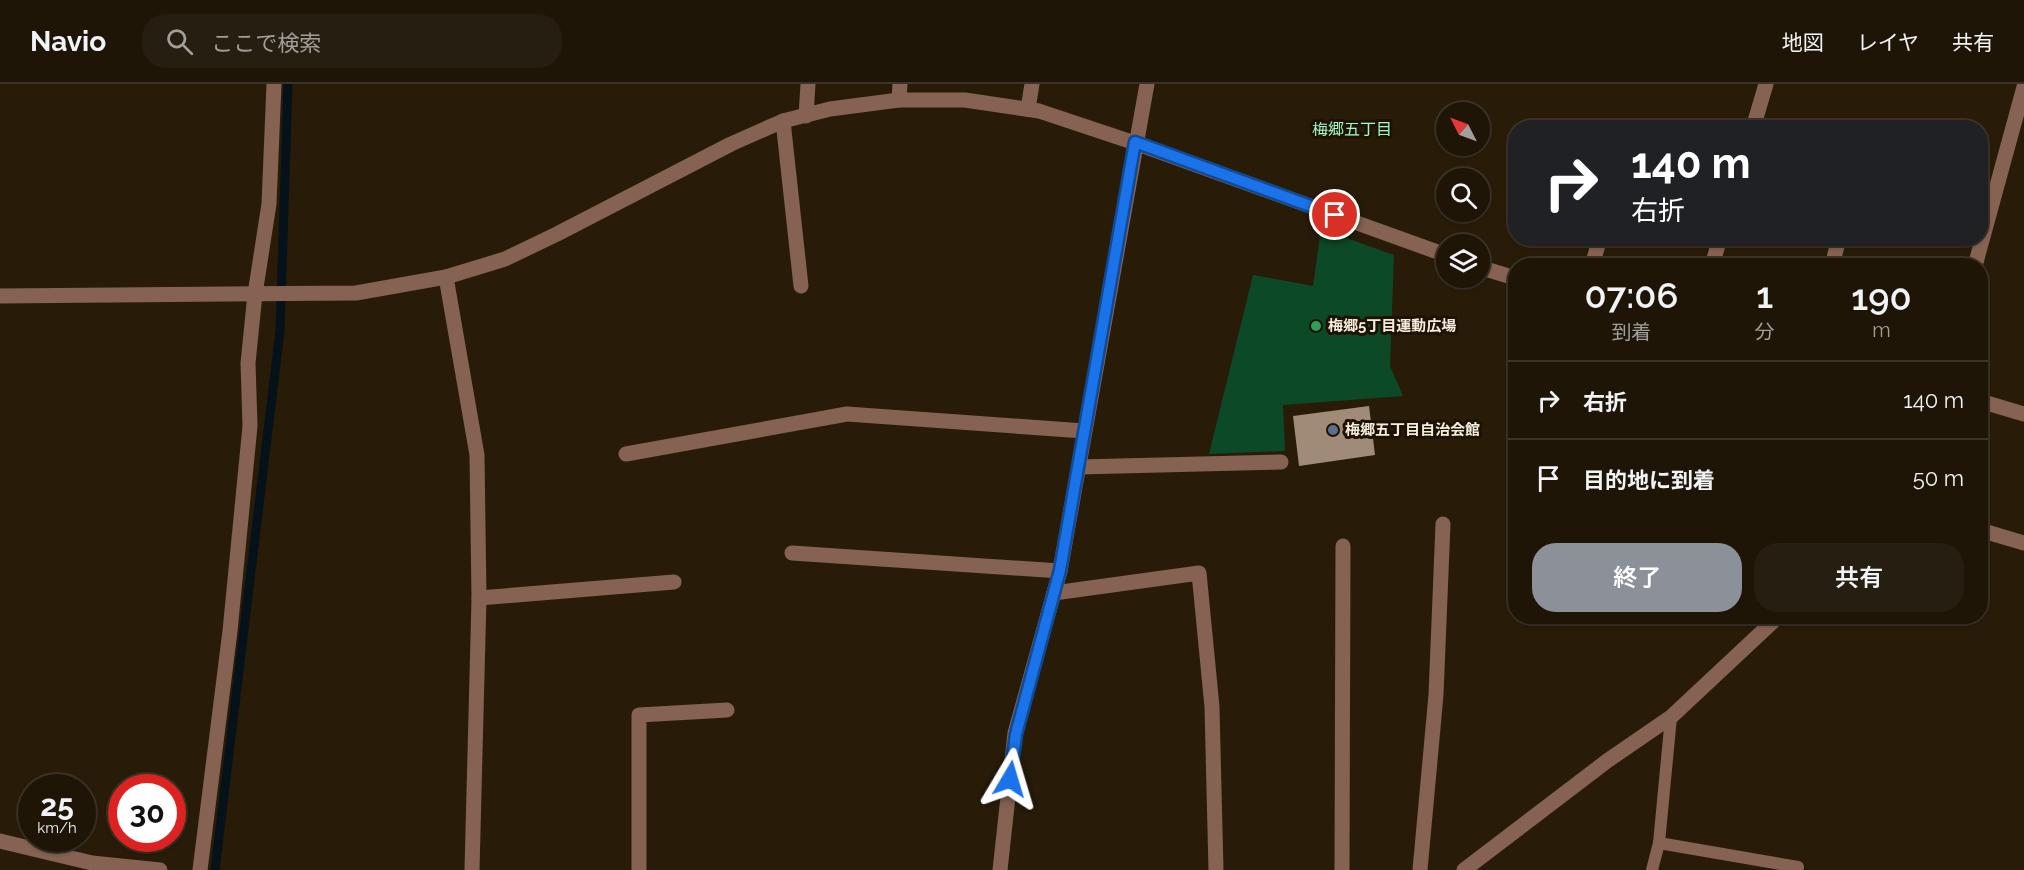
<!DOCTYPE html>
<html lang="ja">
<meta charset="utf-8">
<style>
:root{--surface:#1e1507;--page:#261e11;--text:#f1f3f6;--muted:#a19f9b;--line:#3c3428;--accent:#8c9099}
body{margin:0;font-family:Raleway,"Noto Sans JP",sans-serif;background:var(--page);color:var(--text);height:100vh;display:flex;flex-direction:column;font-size:22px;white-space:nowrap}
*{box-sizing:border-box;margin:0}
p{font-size:20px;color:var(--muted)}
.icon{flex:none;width:33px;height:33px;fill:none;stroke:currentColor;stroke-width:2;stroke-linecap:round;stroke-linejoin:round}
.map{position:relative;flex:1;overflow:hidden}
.side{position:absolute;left:1508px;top:174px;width:480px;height:366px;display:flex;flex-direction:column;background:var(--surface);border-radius:24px;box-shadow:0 2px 4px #0004,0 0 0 2px var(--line)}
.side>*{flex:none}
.top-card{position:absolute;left:1508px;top:36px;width:480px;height:126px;border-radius:24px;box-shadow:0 2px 4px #0004,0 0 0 2px var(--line);background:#202124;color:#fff;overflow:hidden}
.needle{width:39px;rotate:312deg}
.fabs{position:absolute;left:1436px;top:18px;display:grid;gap:12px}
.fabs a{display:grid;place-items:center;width:54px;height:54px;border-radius:50%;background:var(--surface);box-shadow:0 2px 4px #0004,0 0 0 2px var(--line);font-size:30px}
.speed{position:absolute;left:18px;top:690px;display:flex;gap:12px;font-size:30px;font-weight:700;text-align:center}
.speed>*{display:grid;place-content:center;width:78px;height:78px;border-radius:50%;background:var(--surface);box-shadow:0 2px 4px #0004,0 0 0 2px var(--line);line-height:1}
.speed small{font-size:15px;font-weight:400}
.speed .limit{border:9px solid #d22;background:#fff;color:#111}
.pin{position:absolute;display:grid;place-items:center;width:51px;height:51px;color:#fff;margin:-26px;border:3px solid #fff;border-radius:50%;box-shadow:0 2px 6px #0007}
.me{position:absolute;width:66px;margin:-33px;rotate:7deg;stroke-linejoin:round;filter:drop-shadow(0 0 4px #0008)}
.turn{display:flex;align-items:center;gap:21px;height:126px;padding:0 24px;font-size:27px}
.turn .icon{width:78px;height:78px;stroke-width:2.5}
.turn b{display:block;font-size:42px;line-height:51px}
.eta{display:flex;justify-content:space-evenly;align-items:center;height:102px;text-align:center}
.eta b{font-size:36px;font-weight:600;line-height:42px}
.action{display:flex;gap:12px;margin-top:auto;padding:12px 24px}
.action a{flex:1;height:69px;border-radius:24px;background:var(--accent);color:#fff;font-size:24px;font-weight:600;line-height:69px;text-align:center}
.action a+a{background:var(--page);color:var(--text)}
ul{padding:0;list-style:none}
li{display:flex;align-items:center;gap:18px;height:78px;padding:0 24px;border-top:2px solid var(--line)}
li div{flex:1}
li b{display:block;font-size:22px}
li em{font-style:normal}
header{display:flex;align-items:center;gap:36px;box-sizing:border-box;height:84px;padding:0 30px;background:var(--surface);border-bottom:2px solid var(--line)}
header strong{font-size:28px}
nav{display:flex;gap:33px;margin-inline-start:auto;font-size:21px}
.search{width:420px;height:54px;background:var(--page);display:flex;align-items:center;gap:15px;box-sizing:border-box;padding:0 21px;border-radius:24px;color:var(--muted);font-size:22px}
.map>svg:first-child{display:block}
.green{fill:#0c4926}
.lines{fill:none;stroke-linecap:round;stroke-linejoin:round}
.stream{stroke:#061219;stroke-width:9}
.building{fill:#a08b79}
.service{stroke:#856252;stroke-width:12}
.minor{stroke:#856252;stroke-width:15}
.route-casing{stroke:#114b97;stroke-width:15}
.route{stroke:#1a73e8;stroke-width:10}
.leisure-dot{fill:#2e9e5b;stroke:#1e1302;stroke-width:2}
.service-dot{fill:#5c6f8a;stroke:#1e1302;stroke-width:2}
.labels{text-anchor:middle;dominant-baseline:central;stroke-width:6;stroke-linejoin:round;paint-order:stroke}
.poi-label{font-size:15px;font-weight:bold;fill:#f5ece0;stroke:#1e1302;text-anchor:start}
.neighbourhood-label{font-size:16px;fill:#a2f6cc;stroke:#1e1302}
</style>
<header>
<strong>Navio</strong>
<div class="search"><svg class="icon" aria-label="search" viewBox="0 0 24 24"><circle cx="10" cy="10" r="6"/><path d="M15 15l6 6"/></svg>ここで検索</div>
<nav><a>地図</a><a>レイヤ</a><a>共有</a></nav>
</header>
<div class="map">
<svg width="2024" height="786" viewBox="0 0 2024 786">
<rect width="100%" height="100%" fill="#281c09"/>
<polygon class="green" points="1321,145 1394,171 1390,282 1403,312 1283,321 1285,367 1209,370 1253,191 1313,202"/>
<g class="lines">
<polyline class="stream" points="215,786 280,247 288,0"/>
</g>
<polygon class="building" points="1369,322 1375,371 1299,382 1293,332"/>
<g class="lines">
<g class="service">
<polyline points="1659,759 1798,783"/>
<polyline points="1652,786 1659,759 1671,633"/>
</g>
<g class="minor">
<polyline points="899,16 900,0"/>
<polyline points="1028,25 1032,0"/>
<polyline points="806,32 808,0"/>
<polyline points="783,37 801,202"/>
<polyline points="1753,44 1766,0"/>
<polyline points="1592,182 1600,154"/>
<polyline points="1712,182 1720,154"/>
<polyline points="1832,182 1839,154"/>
<polyline points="1975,182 2024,3"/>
<polyline points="1479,183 1515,194"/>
<polyline points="446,193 477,371 479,514 472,786"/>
<polyline points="0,212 356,209 446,193 505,175 557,150 731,60 783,37 830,25 899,16 965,16 1039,27 1135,59 1446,171"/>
<polyline points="1980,317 2024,330"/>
<polyline points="626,370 847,330 1084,347"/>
<polyline points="1079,383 1281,378"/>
<polyline points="1980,446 2024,459"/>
<polyline points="792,469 1060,487"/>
<polyline points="1054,509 1199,489 1212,623 1216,786"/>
<polyline points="479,514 674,498"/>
<polyline points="0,757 92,779 160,786"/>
<polyline points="200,786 230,547 250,342 248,279 255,210 269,120 274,0"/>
<polyline points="639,786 639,631 727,626"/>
<polyline points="1000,786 1015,649 1060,487 1147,0"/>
<polyline points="1342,786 1343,462"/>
<polyline points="1420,786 1436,611 1443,440"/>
<polyline points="1464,786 1607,677 1671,633 1779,532"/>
</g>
</g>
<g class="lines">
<g class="route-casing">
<polyline id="route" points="1010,695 1016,650 1060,486 1135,58 1335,131"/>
</g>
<use href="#route" class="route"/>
</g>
<circle class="leisure-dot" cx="1316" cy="242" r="6"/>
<circle class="service-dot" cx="1333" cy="346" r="6"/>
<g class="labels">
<g class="poi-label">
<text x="1328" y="242">梅郷5丁目運動広場</text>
<text x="1345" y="346">梅郷五丁目自治会館</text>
</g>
<g class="neighbourhood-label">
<text x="1352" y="45">梅郷五丁目</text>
</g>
</g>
</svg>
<div class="fabs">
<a><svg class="needle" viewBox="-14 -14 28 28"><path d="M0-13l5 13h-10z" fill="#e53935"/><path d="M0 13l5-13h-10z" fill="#a19f9b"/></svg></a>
<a><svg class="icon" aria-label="search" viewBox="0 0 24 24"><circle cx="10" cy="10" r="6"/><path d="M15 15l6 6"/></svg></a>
<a><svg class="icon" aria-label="layers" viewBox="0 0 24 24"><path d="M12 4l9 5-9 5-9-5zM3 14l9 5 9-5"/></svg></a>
</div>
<div class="speed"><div>25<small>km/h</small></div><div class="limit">30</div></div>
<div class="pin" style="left:1335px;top:131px;background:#d93025"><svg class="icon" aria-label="arrive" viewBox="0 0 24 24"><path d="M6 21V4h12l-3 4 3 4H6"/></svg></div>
<svg class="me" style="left:1010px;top:695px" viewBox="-20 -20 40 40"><path d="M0-17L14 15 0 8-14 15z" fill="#1a73e8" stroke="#fff" stroke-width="4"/></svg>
<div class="top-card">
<div class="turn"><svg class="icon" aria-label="right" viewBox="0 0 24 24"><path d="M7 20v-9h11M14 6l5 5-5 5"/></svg><div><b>140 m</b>右折</div></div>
</div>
<section class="side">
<div class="eta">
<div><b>07:06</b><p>到着</p></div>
<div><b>1</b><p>分</p></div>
<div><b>190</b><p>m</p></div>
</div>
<ul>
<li><svg class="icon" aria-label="right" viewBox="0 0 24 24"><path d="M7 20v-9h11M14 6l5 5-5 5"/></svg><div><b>右折</b></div><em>140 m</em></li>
<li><svg class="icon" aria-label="arrive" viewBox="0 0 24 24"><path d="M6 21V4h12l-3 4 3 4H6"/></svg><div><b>目的地に到着</b></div><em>50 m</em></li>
</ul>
<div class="action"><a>終了</a><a>共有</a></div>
</section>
</div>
